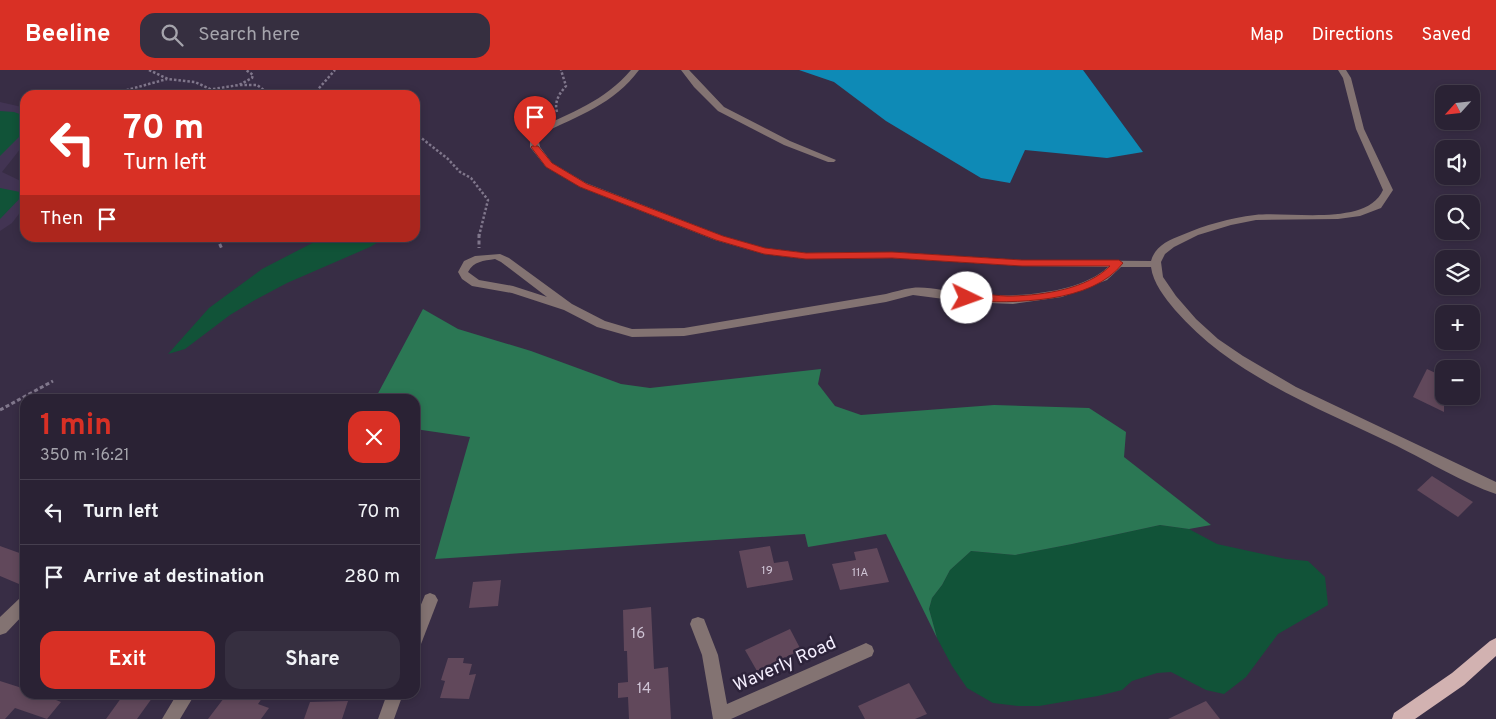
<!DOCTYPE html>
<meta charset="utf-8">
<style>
:root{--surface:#2a2234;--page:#362f40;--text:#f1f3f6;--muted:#a5a4ac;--line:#463f4f;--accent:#d93025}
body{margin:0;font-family:Overpass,sans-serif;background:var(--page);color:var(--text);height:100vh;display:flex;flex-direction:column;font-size:19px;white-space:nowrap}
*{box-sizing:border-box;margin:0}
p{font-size:16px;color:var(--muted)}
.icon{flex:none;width:28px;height:28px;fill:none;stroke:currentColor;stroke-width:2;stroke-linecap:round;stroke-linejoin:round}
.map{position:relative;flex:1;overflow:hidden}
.details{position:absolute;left:20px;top:324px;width:400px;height:305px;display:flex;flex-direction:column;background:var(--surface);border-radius:15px;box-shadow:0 2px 8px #0003,0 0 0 1px var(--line)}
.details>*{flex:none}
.banner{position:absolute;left:20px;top:20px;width:400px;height:152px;border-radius:15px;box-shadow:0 2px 8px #0003,0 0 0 1px var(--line);background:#d93025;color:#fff;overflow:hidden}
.needle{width:32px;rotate:243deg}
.fabs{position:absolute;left:1435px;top:15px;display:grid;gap:10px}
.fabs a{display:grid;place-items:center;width:45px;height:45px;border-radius:10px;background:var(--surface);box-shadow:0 2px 8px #0003,0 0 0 1px var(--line);font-size:25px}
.pin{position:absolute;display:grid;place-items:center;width:42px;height:42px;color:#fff;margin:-51px -21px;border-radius:50% 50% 50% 0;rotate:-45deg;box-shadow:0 0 5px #0007}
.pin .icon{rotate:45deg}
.me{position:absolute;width:55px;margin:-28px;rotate:93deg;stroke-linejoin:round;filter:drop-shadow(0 0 4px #0008)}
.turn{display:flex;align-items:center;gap:18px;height:105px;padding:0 20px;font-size:22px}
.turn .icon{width:65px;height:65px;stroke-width:2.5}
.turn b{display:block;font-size:35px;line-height:42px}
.then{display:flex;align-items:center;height:48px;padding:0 20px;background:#0003;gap:10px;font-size:19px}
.round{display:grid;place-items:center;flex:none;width:52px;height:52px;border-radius:15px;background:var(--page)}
.overview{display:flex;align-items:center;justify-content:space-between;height:85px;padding:0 20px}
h1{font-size:30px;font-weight:700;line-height:38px;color:var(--accent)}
.action{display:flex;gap:10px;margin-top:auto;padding:10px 20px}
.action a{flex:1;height:58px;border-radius:15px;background:var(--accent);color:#fff;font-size:20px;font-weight:700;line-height:58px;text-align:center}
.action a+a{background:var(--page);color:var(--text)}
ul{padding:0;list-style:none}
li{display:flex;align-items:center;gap:15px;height:65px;padding:0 20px;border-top:1px solid var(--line)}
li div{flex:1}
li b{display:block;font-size:19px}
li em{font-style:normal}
header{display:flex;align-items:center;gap:30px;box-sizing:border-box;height:70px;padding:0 25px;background:var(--accent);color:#fff}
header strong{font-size:24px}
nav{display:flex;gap:28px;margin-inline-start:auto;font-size:18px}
.search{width:350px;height:45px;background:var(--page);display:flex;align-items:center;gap:12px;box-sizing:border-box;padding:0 18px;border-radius:15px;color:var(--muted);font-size:19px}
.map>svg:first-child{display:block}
.built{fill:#423453}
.green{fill:#115338}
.forest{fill:#2b7754}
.water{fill:#0e8ab6}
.building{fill:#61485b}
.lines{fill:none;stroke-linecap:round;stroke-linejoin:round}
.path-far1{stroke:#80778c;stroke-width:2.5;stroke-dasharray:2.5 2;stroke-linecap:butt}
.path{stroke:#80778c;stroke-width:3;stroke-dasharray:4 2.5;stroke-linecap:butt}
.minor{fill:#837372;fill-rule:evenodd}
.major{fill:#d2b2b1;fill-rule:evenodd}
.route{fill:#d93025;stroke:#8d1f18}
.labels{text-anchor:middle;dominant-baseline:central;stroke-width:5;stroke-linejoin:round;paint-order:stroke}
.number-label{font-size:12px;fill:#cfc4d5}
.near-number-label{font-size:15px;fill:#cfc4d5}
.near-street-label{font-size:18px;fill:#f4eefe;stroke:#2d233a}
</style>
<header>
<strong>Beeline</strong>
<div class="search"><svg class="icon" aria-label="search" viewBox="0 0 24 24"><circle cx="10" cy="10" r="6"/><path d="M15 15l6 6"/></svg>Search here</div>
<nav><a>Map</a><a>Directions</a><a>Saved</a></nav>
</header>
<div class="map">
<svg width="1496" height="649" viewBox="0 0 1496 649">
<rect width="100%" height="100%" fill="#382d45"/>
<polygon class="built" points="0,32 22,37 25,41 25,73 2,102 25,113 25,136 12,153 0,161"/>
<g class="green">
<polygon points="0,41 14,42 25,46 25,61 0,86"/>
<polygon points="0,118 25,123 0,149"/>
<polygon points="322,168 380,168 380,171 370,177 287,213 255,230 230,245 185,279 168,284 209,238 262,199"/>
<polygon points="1160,455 1189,459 1217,474 1286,489 1308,491 1325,507 1328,535 1278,564 1246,607 1224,624 1206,620 1171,602 1157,603 1132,611 1122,620 1098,626 1039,636 1018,636 993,633 967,618 952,596 937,568 929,539 932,528 942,515 950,500 971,481 1015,485 1072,474"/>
</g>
<polygon class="forest" points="423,239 458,259 531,281 621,314 650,318 821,299 818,314 835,336 861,345 994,335 1089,338 1126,362 1124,387 1211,455 1189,459 1160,455 1072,474 1015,485 971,481 950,500 942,515 932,528 929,539 937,568 886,464 808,477 805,464 435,489 470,367 415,359 415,329 375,329"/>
<polygon class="water" points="799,0 1083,0 1143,82 1107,88 1025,80 1010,113 981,108 886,51 834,12"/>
<g class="building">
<polygon points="1427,299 1444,307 1444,342 1413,327"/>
<polygon points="1432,406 1473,432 1458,447 1417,420"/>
<polygon points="0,476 25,485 25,509 19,514 0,506"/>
<polygon points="770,476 774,493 788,491 793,510 747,518 739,481"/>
<polygon points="877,478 889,512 840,520 832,494 856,490 854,482"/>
<polygon points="501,510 498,536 469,538 473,512"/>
<polygon points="651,537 654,599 668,597 671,649 629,649 628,627 618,628 618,613 628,612 627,581 624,581 623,540"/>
<polygon points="790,559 801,580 757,601 745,580"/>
<polygon points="448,588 464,588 463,593 472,594 469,605 476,604 469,629 440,628 445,611 441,610"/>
<polygon points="0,611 25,619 25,624 41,624 61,632 47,649 15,638 5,649 0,649"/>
<polygon points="909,613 927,644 915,649 865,649 858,636"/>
<polygon points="124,624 155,624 137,649 106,649"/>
<polygon points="227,624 265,624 258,634 269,638 261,649 208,649"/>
<polygon points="348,631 342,649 304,649 310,632"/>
<polygon points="1206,631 1220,649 1168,649"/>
</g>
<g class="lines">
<g class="path-far1">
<polyline points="149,0 168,9 195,12 223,25"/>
<polyline points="240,15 257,15 265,21"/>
<polyline points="213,19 239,15 252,8 253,5 246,0"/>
<polyline points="109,25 167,9"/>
<polyline points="313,25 335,0"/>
<path d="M557 42C554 32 559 24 566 16L561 0"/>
<polyline points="415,63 448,89 460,102 471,108 488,130 479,166"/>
</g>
<g class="path">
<polyline points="479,164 479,178"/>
<polyline points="217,168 222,179"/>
<polyline points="0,340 53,311"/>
</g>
<g class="minor">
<path d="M631 0H639C614 34 578 46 541 64L538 67 540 77 552 93 586 113 723 166 765 178 806 183 892 182 1022 190 1151 191C1155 176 1169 170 1182 165 1205 155 1230 148 1255 145 1289 141 1367 157 1383 120L1356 59 1343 8 1338 0H1346L1351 8 1364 59 1393 120 1381 138 1360 146 1338 149 1256 150 1231 155 1198 165 1174 177 1165 184 1161 192 1163 207 1176 226 1196 249 1218 269 1243 286 1296 317 1496 412V424C1464 413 1427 391 1397 376 1319 338 1232 306 1175 240 1165 228 1153 213 1151 197H1121L1107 210 1062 227 1013 234 967 232 913 225 886 232 684 266 632 267 597 257 564 240 512 223 472 216 462 209 458 202 464 191 475 186 500 184 509 188 572 234 605 251 632 259 684 258 886 224C894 222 903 219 912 218 928 216 949 222 965 224 1006 228 1077 226 1108 197L1022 196 892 188 806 189 764 184 715 170 580 117 546 97 530 77V67L535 60C570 43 605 31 631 0ZM495 189 501 192 547 227 513 216 479 210 468 202C474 191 483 191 495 189Z"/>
<polygon points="681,0 689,0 724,37 790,71 836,90 834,92 828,92 784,75 718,41 694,17"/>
<polygon points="430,523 435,525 438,530 421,574 415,576 415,549 425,525"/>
<polygon points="25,526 25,543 6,563 0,565 0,547 20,528"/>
<polygon points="698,547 704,549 718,585 727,634 866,573 872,576 874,581 872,586 731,649 713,649 702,585 690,554 692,549"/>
<polygon points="177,624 195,624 180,649 162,649"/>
<polygon points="387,624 403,624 394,649 378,649"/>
</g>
<polygon class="major" points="1496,568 1496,586 1464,615 1415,649 1392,649 1394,643 1452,603 1490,571"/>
</g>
<path class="route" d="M532 76H538L552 93 587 114 723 166 765 178 806 183 892 182 1022 190H1119L1123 193C1092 234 1014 233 967 231L962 228 963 225C978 221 997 227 1013 226 1044 225 1087 219 1110 196H1022L892 188 806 189 764 184 716 170 580 117 546 97 531 77Z"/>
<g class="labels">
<g class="number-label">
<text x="767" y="501">19</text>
<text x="860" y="503">11A</text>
</g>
<g class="near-number-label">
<text x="638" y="564">16</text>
<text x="644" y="619">14</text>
</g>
<g class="near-street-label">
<text transform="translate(785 595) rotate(-24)">Waverly Road</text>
</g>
</g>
</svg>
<div class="fabs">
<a><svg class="needle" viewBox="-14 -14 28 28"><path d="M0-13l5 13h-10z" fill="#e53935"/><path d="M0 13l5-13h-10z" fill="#a5a4ac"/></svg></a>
<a><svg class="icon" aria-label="sound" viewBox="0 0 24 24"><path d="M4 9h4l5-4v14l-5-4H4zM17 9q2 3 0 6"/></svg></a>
<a><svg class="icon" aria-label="search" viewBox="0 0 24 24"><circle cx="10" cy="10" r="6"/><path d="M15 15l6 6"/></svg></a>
<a><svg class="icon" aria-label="layers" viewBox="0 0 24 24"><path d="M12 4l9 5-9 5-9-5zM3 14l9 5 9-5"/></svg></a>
<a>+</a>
<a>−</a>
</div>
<div class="pin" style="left:535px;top:77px;background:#d93025"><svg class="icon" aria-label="arrive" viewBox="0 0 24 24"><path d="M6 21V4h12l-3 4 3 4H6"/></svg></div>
<svg class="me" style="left:967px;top:228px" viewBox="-20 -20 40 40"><circle r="19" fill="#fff"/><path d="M0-13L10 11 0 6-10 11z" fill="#d93025"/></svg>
<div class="banner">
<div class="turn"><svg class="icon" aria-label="left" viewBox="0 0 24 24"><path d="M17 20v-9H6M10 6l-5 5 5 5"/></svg><div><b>70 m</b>Turn left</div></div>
<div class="then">Then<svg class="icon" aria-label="arrive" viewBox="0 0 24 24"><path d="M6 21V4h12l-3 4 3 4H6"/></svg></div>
</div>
<section class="details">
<div class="overview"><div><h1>1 min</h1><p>350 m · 16:21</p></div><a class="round" style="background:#d93025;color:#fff"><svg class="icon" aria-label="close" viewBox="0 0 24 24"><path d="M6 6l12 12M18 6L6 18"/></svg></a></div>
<ul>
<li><svg class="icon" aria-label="left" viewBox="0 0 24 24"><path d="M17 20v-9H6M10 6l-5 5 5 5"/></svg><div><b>Turn left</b></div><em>70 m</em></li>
<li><svg class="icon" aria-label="arrive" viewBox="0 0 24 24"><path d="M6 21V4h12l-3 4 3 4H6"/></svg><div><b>Arrive at destination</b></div><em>280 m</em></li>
</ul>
<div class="action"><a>Exit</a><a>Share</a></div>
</section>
</div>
